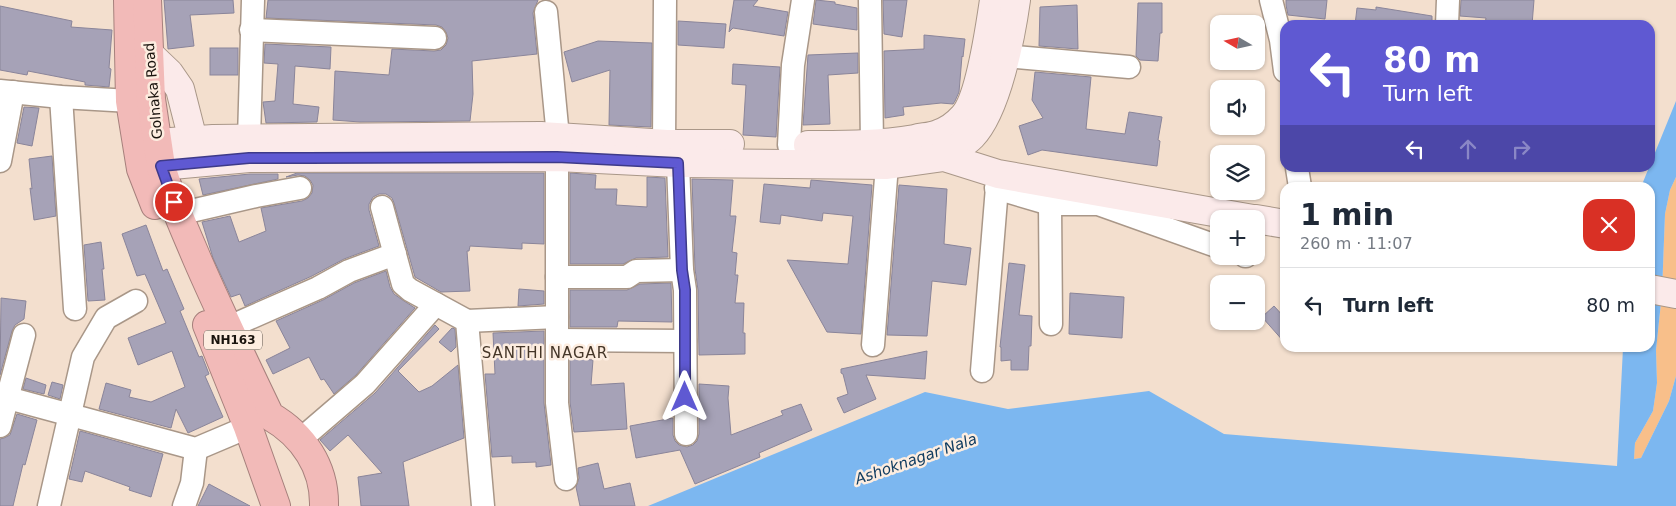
<!DOCTYPE html>
<meta charset="utf-8">
<style>
:root{--surface:#fff;--page:#f6f6f7;--text:#1f2937;--muted:#747a83;--line:#e0e1e3}
body{margin:0;font-family:"DejaVu Sans",sans-serif;background:var(--page);color:var(--text);height:100vh;display:flex;flex-direction:column;font-size:19px;white-space:nowrap}
*{box-sizing:border-box;margin:0}
p{font-size:16px;color:var(--muted)}
.icon{flex:none;width:28px;height:28px;fill:none;stroke:currentColor;stroke-width:2;stroke-linecap:round;stroke-linejoin:round}
.map{position:relative;flex:1;overflow:hidden}
.panel{position:absolute;left:1280px;top:182px;width:375px;height:170px;display:flex;flex-direction:column;background:var(--surface);border-radius:15px;box-shadow:0 1px 4px #0004}
.panel>*{flex:none}
.hud{position:absolute;left:1280px;top:20px;width:375px;height:152px;border-radius:15px;box-shadow:0 1px 4px #0004;background:#5f59d2;color:#fff;overflow:hidden}
.needle{width:32px;rotate:279deg}
.controls{position:absolute;left:1210px;top:15px;display:grid;gap:10px}
.controls a{display:grid;place-items:center;width:55px;height:55px;border-radius:10px;background:var(--surface);box-shadow:0 1px 4px #0004;font-size:25px}
.pin{position:absolute;display:grid;place-items:center;width:42px;height:42px;color:#fff;margin:-21px;border:2px solid #fff;border-radius:50%;box-shadow:0 1px 5px #0007}
.me{position:absolute;width:55px;margin:-28px;rotate:0deg;stroke-linejoin:round;filter:drop-shadow(0 0 4px #0008)}
.turn{display:flex;align-items:center;gap:18px;height:105px;padding:0 20px;font-size:22px}
.turn .icon{width:65px;height:65px;stroke-width:2.5}
.turn b{display:block;font-size:35px;line-height:42px}
.lanes{display:flex;align-items:center;height:48px;padding:0 20px;background:#0003;justify-content:center;gap:25px;direction:ltr}
.lanes .off{opacity:.35}
.round{display:grid;place-items:center;flex:none;width:52px;height:52px;border-radius:15px;background:var(--page)}
.overview{display:flex;align-items:center;justify-content:space-between;height:85px;padding:0 20px}
h1{font-size:30px;font-weight:800;line-height:38px}
ul{padding:0;list-style:none}
li{display:flex;align-items:center;gap:15px;height:75px;padding:0 20px;border-top:1px solid var(--line)}
li div{flex:1}
li b{display:block;font-size:19px}
li em{font-style:normal}
.map>svg:first-child{display:block}
.green{fill:#f8bf8a}
.water{fill:#7cb7f0}
.building{fill:#a6a2b7;stroke:#8a859a}
.lines{fill:none;stroke-linecap:round;stroke-linejoin:round}
.street-casing{stroke:#a99788;stroke-width:25}
.secondary-casing{stroke:#a99788;stroke-width:30}
.highway-casing{stroke:#a6807c;stroke-width:30}
.street{stroke:#fff;stroke-width:22}
.secondary{stroke:#fbeaea;stroke-width:28}
.highway{stroke:#f2bab8;stroke-width:28}
.route-casing{stroke:#3e3a88;stroke-width:12}
.route{stroke:#5f59d2;stroke-width:9}
.labels{text-anchor:middle;dominant-baseline:central;stroke-width:5;stroke-linejoin:round;paint-order:stroke}
.shield{fill:#fdede0;stroke:#5d544c;stroke-width:1}
.shield-label{font-size:12px;font-weight:bold;fill:#19130d}
.street-label{font-size:14px;fill:#19130d;stroke:#fdede0}
.neighbourhood-label{font-size:15px;letter-spacing:1px;fill:#453628;stroke:#fdede0}
.water-label{font-size:15px;font-style:italic;fill:#103c60;stroke:#fdede0}
</style>
<div class="map">
<svg width="1676" height="506" viewBox="0 0 1676 506">
<rect width="100%" height="100%" fill="#f3dfce"/>
<polygon class="green" points="1676,177 1676,376 1669,401 1641,458 1634,459 1635,443 1653,411 1657,383 1656,350 1662,293 1665,214 1670,190"/>
<polygon class="water" points="1676,101 1676,177 1670,190 1665,214 1662,293 1656,350 1657,383 1653,411 1635,443 1634,459 1641,458 1669,401 1676,376 1676,506 648,506 925,392 1008,409 1149,391 1224,434 1617,466 1623,348 1650,348 1650,188 1641,187"/>
<g class="building">
<polygon points="164,0 233,0 234,13 190,15 194,46 168,49"/>
<polygon points="268,0 538,0 533,13 537,54 472,61 473,94 470,121 360,122 333,120 335,71 389,75 392,49 434,51 441,50 446,45 448,38 446,32 442,27 436,25 266,18"/>
<polygon points="734,0 758,0 753,6 788,12 784,36 733,28 729,32"/>
<polygon points="816,0 835,2 835,4 857,8 857,30 813,24"/>
<polygon points="883,0 907,0 902,37 884,34"/>
<polygon points="1286,0 1327,0 1325,19 1288,15 1286,5"/>
<polygon points="1461,0 1534,0 1532,25 1485,24 1486,18 1460,16"/>
<polygon points="1138,3 1162,3 1162,33 1160,33 1158,61 1140,60 1136,56"/>
<polygon points="1077,5 1078,49 1039,46 1040,7"/>
<polygon points="0,6 72,21 71,27 112,30 109,68 111,69 109,87 85,85 85,82 28,71 27,75 0,70"/>
<polygon points="1376,7 1432,16 1432,25 1355,25 1357,8 1376,10"/>
<polygon points="678,21 726,24 724,48 678,45"/>
<polygon points="924,35 965,39 963,57 962,56 959,92 955,101 953,104 941,103 903,107 904,115 885,118 884,51 924,49"/>
<polygon points="598,41 652,43 651,127 609,125 610,70 572,82 564,52"/>
<polygon points="265,44 331,47 330,69 295,66 293,104 319,107 317,122 266,123 263,102 275,101 278,64 264,63"/>
<rect x="210" y="48" width="28" height="27"/>
<polygon points="858,53 858,73 828,75 830,124 803,125 808,55"/>
<polygon points="733,64 780,67 776,137 743,135 746,85 732,84"/>
<polygon points="1035,72 1091,77 1086,129 1125,134 1129,112 1162,117 1158,140 1160,141 1157,166 1042,150 1028,155 1019,126 1043,118 1032,100"/>
<polygon points="24,107 39,108 32,146 17,143"/>
<polygon points="52,156 56,216 34,220 30,188 32,189 29,159"/>
<polygon points="297,173 544,173 544,244 522,243 522,249 470,246 469,251 467,251 470,291 441,292 415,277 394,203 392,198 386,194 379,194 373,197 369,204 369,210 379,246 344,259 312,276 245,306 240,294 231,297 213,258 202,222 230,216 239,242 266,231 261,208 302,201 308,198 312,193 313,185 310,180 305,176 298,175 286,177"/>
<polygon points="570,173 596,175 595,189 617,189 616,205 647,207 647,177 665,178 668,257 636,258 623,264 570,264"/>
<polygon points="250,174 278,174 278,179 203,195 199,179"/>
<polygon points="692,179 733,180 730,216 736,216 732,252 737,253 735,275 738,275 735,303 744,303 743,333 745,333 745,354 699,355 698,290 695,269"/>
<polygon points="811,180 872,185 861,334 827,332 787,260 848,264 853,216 823,213 822,221 781,215 780,224 760,222 764,184 810,188"/>
<polygon points="899,185 947,189 944,244 971,248 966,285 932,281 927,336 887,335"/>
<polygon points="146,225 163,271 167,269 184,309 180,311 199,357 202,356 209,374 205,376 223,417 188,433 176,409 171,428 99,409 106,383 131,390 129,397 151,402 185,387 172,351 138,365 128,338 166,323 145,274 137,276 122,234"/>
<polygon points="101,242 104,269 102,269 105,300 88,301 84,245"/>
<polygon points="1009,263 1025,265 1019,315 1032,316 1031,346 1029,346 1028,370 1011,370 1011,360 1001,361 1001,347 1000,347"/>
<polygon points="386,271 390,287 394,294 404,301 415,308 356,375 334,394 324,379 321,380 309,357 273,374 266,360 290,348 276,321 323,300 354,283"/>
<polygon points="671,283 672,322 618,321 617,327 570,327 570,290 627,290 640,284"/>
<polygon points="519,289 544,291 544,304 518,306"/>
<polygon points="1070,293 1124,297 1122,338 1069,334"/>
<polygon points="1,298 26,301 24,319 15,325 12,331 0,375"/>
<polygon points="1274,306 1285,318 1285,343 1262,317"/>
<polygon points="435,325 439,329 398,371 419,392 432,386 458,365 464,438 403,462 409,506 361,506 358,477 382,473 348,435 330,451 320,440 375,393"/>
<polygon points="452,328 455,329 456,347 451,352 439,342"/>
<polygon points="544,331 544,403 551,465 536,467 536,462 512,463 512,456 492,457 485,374 495,374 493,333"/>
<polygon points="927,351 925,379 866,375 876,399 844,413 837,398 848,394 843,374 841,373 841,369"/>
<polygon points="570,358 593,360 591,385 624,383 627,429 574,432 570,402"/>
<polygon points="26,378 46,385 44,394 23,389"/>
<polygon points="52,382 63,385 60,399 48,395"/>
<polygon points="699,384 729,386 728,398 731,435 783,415 781,411 801,404 812,430 759,453 760,457 695,484 680,450 636,458 630,426 673,418 673,435 675,441 679,445 687,447 693,445 697,441 699,434"/>
<polygon points="17,414 37,420 25,465 23,464 13,506 0,506 0,439 4,438 10,435"/>
<polygon points="80,431 163,454 151,497 129,490 130,487 85,471 82,482 69,479"/>
<polygon points="598,463 604,489 630,483 635,506 580,506 576,487 579,478 578,468"/>
<polygon points="209,484 250,506 198,506"/>
</g>
<g class="lines">
<g class="street-casing">
<g id="street">
<polyline points="870,0 872,144"/>
<polyline points="1271,0 1281,40 1285,71"/>
<polyline points="546,12 558,137"/>
<polyline points="1447,25 1448,0"/>
<polyline points="251,30 435,38"/>
<polyline points="1005,56 1129,67"/>
<polyline points="0,91 61,97 130,101"/>
<polyline points="61,97 75,309"/>
<polyline points="249,139 253,0"/>
<polyline points="664,144 665,0"/>
<polyline points="789,145 793,65 803,0"/>
<polyline points="557,157 557,403 566,479"/>
<polyline points="0,161 13,92"/>
<polyline points="678,163 682,270 685,290 686,434"/>
<polyline points="1297,168 1300,187"/>
<polyline points="996,188 1050,204 1098,204 1219,247"/>
<polyline points="1050,204 1051,324"/>
<polyline points="382,207 403,284 410,290 467,321 483,506"/>
<polyline points="178,214 256,196 300,188"/>
<polyline points="1245,256 1246,256"/>
<polyline points="557,277 627,277 636,271 682,270"/>
<polyline points="467,321 557,317"/>
<polyline points="227,328 318,288 349,271 395,254"/>
<polyline points="557,340 685,341"/>
<polyline points="873,345 887,165"/>
<polyline points="982,371 998,175"/>
<polyline points="8,398 196,449 248,427"/>
<polyline points="0,426 24,335"/>
<polyline points="301,439 365,384 436,304"/>
<polyline points="49,506 83,357 106,318 136,301"/>
<polyline points="184,506 192,483 196,449"/>
</g>
</g>
<g class="secondary-casing">
<g id="secondary">
<polyline points="148,53 169,73 180,89 193,140"/>
<polyline points="157,143 213,139 541,136 667,144 730,144"/>
<path d="M808 145C844 145 880 145 915 139 922 137 931 137 938 134 947 131 956 125 963 117 980 99 990 27 994 0"/>
<path d="M944 157C953 150 964 144 972 136 997 110 1011 36 1016 0"/>
<polyline points="161,166 249,158 557,157 678,163 887,165 944,157 998,174 1253,219"/>
<polyline points="1256,219 1285,224"/>
<polyline points="1650,289 1676,294"/>
</g>
</g>
<g class="highway-casing">
<g id="highway">
<polyline points="128,0 130,101 141,169 155,205"/>
<path d="M147 0 151 99 161 166C170 198 184 228 197 259 220 312 245 364 270 416 303 435 325 467 324 506"/>
<polyline points="207,325 248,427 276,506"/>
</g>
</g>
<use href="#street" class="street"/>
<use href="#secondary" class="secondary"/>
<use href="#highway" class="highway"/>
</g>
<g class="lines">
<g class="route-casing">
<polyline id="route" points="174,202 161,166 249,158 307,158 557,157 678,163 682,270 685,290 685,397"/>
</g>
<use href="#route" class="route"/>
</g>
<g class="labels">
<rect class="shield" x="204" y="330.5" width="58" height="19" rx="4"/>
<g class="shield-label">
<text x="233" y="340">NH163</text>
</g>
<g class="street-label">
<text transform="translate(153 91) rotate(-95)">Golnaka Road</text>
</g>
<g class="neighbourhood-label">
<text x="545" y="353">SANTHI NAGAR</text>
</g>
<g class="water-label">
<text transform="translate(916 459) rotate(-19)">Ashoknagar Nala</text>
</g>
</g>
</svg>
<div class="controls">
<a><svg class="needle" viewBox="-14 -14 28 28"><path d="M0-13l5 13h-10z" fill="#e53935"/><path d="M0 13l5-13h-10z" fill="#747a83"/></svg></a>
<a><svg class="icon" aria-label="sound" viewBox="0 0 24 24"><path d="M4 9h4l5-4v14l-5-4H4zM17 9q2 3 0 6"/></svg></a>
<a><svg class="icon" aria-label="layers" viewBox="0 0 24 24"><path d="M12 4l9 5-9 5-9-5zM3 14l9 5 9-5"/></svg></a>
<a>+</a>
<a>−</a>
</div>
<div class="pin" style="left:174px;top:202px;background:#d93025"><svg class="icon" aria-label="arrive" viewBox="0 0 24 24"><path d="M6 21V4h12l-3 4 3 4H6"/></svg></div>
<svg class="me" style="left:685px;top:397px" viewBox="-20 -20 40 40"><path d="M0-17L14 15 0 8-14 15z" fill="#5f59d2" stroke="#fff" stroke-width="4"/></svg>
<div class="hud">
<div class="turn"><svg class="icon" aria-label="left" viewBox="0 0 24 24"><path d="M17 20v-9H6M10 6l-5 5 5 5"/></svg><div><b>80 m</b>Turn left</div></div>
<div class="lanes"><svg class="icon" aria-label="left" viewBox="0 0 24 24"><path d="M17 20v-9H6M10 6l-5 5 5 5"/></svg><svg class="icon off" aria-label="ahead" viewBox="0 0 24 24"><path d="M12 20V5M6 11l6-6 6 6"/></svg><svg class="icon off" aria-label="right" viewBox="0 0 24 24"><path d="M7 20v-9h11M14 6l5 5-5 5"/></svg></div>
</div>
<section class="panel">
<div class="overview"><div><h1>1 min</h1><p>260 m · 11:07</p></div><a class="round" style="background:#d93025;color:#fff"><svg class="icon" aria-label="close" viewBox="0 0 24 24"><path d="M6 6l12 12M18 6L6 18"/></svg></a></div>
<ul>
<li><svg class="icon" aria-label="left" viewBox="0 0 24 24"><path d="M17 20v-9H6M10 6l-5 5 5 5"/></svg><div><b>Turn left</b></div><em>80 m</em></li>
</ul>
</section>
</div>
